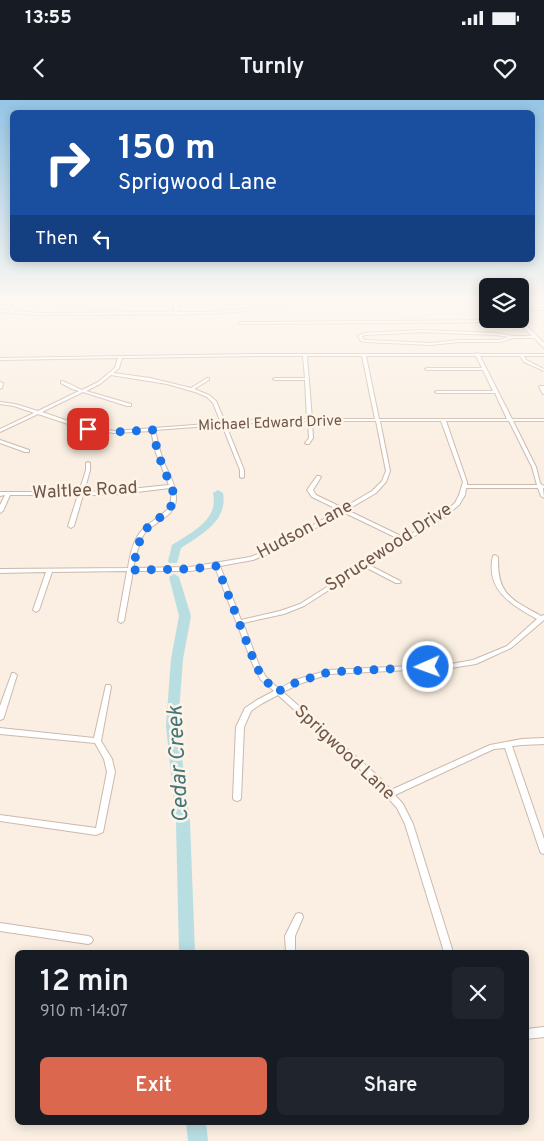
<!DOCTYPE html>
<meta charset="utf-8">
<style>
:root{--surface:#171b24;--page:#20242c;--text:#f1f3f6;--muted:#9ea1a6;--accent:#dc674f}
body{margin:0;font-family:Overpass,sans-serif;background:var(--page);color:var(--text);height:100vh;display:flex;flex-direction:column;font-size:19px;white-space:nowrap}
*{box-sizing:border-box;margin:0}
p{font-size:16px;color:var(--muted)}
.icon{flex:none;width:28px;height:28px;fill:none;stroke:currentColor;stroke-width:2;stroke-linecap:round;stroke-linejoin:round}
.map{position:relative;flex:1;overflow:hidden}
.side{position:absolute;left:15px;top:850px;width:514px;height:175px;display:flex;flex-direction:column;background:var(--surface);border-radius:8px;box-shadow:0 2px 12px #0003}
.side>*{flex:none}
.top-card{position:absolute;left:10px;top:10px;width:525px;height:152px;border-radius:8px;box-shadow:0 2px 12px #0003;background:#1a4fa0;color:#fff;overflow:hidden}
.controls{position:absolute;left:479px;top:178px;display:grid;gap:10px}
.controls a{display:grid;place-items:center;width:50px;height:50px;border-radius:8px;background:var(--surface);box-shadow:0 2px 12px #0003;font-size:25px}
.pin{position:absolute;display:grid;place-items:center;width:42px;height:42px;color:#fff;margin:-21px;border-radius:10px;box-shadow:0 2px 8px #0006}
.me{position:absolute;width:55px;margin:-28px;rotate:268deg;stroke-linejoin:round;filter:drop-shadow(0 0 4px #0008)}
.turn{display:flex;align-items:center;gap:18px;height:105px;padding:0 25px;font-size:22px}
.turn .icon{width:65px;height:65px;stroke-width:2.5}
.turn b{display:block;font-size:35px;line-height:42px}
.then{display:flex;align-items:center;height:48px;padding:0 25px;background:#0003;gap:10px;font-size:19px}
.round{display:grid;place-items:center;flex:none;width:52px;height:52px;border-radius:8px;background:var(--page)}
.head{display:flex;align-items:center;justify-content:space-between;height:85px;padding:0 25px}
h1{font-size:30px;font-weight:600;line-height:38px}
.action{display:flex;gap:10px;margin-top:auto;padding:10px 25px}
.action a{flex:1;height:58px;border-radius:8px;background:var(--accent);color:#fff;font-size:20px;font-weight:600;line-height:58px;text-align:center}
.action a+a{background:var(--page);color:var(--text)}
.status{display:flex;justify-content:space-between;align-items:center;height:35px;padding:0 25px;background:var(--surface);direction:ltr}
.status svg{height:14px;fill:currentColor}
header{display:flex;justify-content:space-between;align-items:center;height:65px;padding:0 25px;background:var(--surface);font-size:22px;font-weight:600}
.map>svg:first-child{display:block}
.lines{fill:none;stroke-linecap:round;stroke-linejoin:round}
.river{fill:#b8dee2;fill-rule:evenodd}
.minor-casing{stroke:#ccb9ac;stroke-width:2}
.secondary-casing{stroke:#cfb8aa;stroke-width:2}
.minor{fill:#fff;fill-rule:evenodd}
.secondary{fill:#fff;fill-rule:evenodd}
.route{stroke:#1a73e8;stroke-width:9;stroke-dasharray:0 16.2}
.labels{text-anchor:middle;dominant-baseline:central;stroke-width:5;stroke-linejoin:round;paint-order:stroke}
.far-street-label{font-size:15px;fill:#6f564a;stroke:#fdf4e7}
.street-label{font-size:18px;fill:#6f564a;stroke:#fdf4e7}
.near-water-label{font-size:22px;font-style:italic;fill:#43757b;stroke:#fdf4e7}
</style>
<div class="status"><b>13:55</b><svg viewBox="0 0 49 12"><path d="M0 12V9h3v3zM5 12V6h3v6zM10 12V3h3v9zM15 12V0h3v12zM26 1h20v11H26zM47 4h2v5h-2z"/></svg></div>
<header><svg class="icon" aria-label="back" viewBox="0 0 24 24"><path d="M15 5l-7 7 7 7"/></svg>Turnly<svg class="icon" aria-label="heart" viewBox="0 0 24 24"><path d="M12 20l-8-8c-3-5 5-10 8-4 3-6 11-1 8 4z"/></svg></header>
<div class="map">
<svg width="544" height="1041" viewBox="0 0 544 1041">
<rect width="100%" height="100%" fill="#faefe2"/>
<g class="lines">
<g class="river">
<path d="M218 390 223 393C228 421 201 435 181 448L177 463H169L168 461 172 445C192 432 219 420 213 393Z"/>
<polygon points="174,474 179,477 191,516 183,559 178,626 190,722 195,852 179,852 176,722 166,626 171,559 179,516 169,477"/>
<polygon points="186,1022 206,1022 208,1041 188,1041"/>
</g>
<g class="minor-casing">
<g id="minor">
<polygon points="16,199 20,199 14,211 41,213 174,212 175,199 179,199 177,212 208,212 237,210 306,199 313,199 237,212 175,215 173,214 41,215 0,212 0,210 10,211"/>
<polygon points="544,208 544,210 520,211 520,209"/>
<polygon points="519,220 521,221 520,222 240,224 238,223 240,222"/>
<path d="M422 230 496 233 513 236H533L535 237 533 238H513L500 242H459L431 245 366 242 361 241 358 236 364 233ZM422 232 496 235 508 237 500 240H459L431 243 366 240 363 239 362 236 365 235Z"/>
<path d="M477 253 479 254H544V256H524L526 260 544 269V271L524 262 520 256H480L512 319H544V321H513L536 367 540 383 542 385 544 386V388H543L544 398 541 396 538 388H466L465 395 459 405 443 418 369 465 400 481 401 482 400 483H396L365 467 304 506 284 514 243 523 259 565 266 577 279 589 295 580 329 570 451 564 473 560 507 546 537 519C512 505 485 490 493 456L495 455 498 457C497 495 511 499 541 516L544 515V520L511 548 476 564 451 568 329 574 299 584 283 592 380 678 391 690 490 645 522 639 544 638V644L522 645 512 646 544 739V754L541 753 540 751 505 648 494 649 395 695 403 704 413 724 453 852H444L405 724 397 708 374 682 278 595 261 604 251 611 244 627 241 698 240 700 237 701 234 700 233 698 236 627 245 608 257 600 274 591 261 580 253 565 215 467 190 471H133L124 521 121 523 118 521 127 471 52 472 39 510 36 512 33 510 46 472 0 473V469L128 468C130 455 133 440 142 430 150 422 160 417 168 409 172 402 172 395 170 388L111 395H83L74 426 71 428 68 426 78 395H10L3 411 0 413V405L5 395 0 396V392H79L86 370V363L88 362 90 363V370L84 392 111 391 169 385 156 353 151 331 114 333 80 328 38 314 0 332V329L34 313 14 306 0 304V302L15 304 38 311 79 291 72 289 61 283V281C67 282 75 287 82 290L98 282 115 268 118 258 0 260V258L259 254H475ZM259 256H303L305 278H275L273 279 275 280H305L307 319H272L225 322 216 301 209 295 194 289 209 280V278H207L191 288 150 278 113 273 119 268 122 258ZM307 256H362L375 319H312ZM366 256H476L482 268H427L425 269 427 270H483L493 291H437L435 292 437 293H495L507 319H379ZM111 275 167 284 195 292 207 297 213 303 221 323 114 331 83 326 42 312 83 292 127 306H131V304L86 291 100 284ZM272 321H308L309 338 305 343 307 344H309L313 338 312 321H376L386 371 382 381 372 391 343 408 316 395 313 390 321 377 319 376H317L307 390 312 397 339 410 272 449 250 457 190 467 133 468C136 457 138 444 144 434 154 421 177 417 176 397 176 383 166 370 162 357 159 348 157 339 155 330L222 325 240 370V377L242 378 244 377V370L226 325ZM380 321H441L463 382 459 395 455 403 439 416 405 438 347 410 376 393 386 382 390 371ZM446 321H509L532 367 537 385H467V382ZM343 412 401 440 300 504 280 511 241 520 220 466 253 460 276 451Z"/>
<polygon points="0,282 3,283 2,288 0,289"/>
<polygon points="540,286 544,286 544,294 543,294 539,287"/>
<polygon points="0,340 29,350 29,352 25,352 0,343"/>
<polygon points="12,573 14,573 17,575 4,617 3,619 0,620 0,606"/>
<polygon points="106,585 110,585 111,587 101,641 112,659 115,672 103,732 96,735 0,721 0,715 96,728 107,672 104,659 95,643 0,634 0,628 94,638"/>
<polygon points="299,813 302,814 303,817 295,836 295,852 286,852 285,836 296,814"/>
<polygon points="0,823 88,836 91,837 93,840 91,843 88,844 0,831"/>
<polygon points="544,927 544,937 526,939 526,929"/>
</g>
</g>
<g class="secondary-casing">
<polygon id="secondary" points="515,219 520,219 544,243 544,248"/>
</g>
<use href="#minor" class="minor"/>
<use href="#secondary" class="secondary"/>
</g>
<linearGradient id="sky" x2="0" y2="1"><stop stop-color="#95c5e6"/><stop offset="0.58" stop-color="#fdf8f2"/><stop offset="1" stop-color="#fdf8f2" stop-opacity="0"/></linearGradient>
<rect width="544" height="345" fill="url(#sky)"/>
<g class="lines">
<polyline class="route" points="88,329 114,332 153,330 158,354 174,394 174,401 168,411 147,428 141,436 132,470 190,469 217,466 256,566 263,578 277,592 297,582 329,572 428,567"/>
</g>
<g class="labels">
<g class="far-street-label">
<text transform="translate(270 324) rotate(-2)">Michael Edward Drive</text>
</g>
<g class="street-label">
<text transform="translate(85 391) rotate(-3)">Waltlee Road</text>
<text transform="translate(305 430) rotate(-28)">Hudson Lane</text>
<text transform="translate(389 448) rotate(-33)">Sprucewood Drive</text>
<text transform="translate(344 653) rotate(43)">Sprigwood Lane</text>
</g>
<g class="near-water-label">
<text transform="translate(179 664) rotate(-93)">Cedar Creek</text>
</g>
</g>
</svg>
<div class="controls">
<a><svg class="icon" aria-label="layers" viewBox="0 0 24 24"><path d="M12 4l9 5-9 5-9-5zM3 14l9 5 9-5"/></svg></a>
</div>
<div class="pin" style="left:88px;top:329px;background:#d93025"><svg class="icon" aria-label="arrive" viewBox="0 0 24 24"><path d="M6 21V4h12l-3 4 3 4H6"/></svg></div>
<svg class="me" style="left:428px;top:567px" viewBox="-20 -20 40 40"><circle r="17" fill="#1a73e8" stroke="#fff" stroke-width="3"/><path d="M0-11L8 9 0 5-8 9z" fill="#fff"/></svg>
<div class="top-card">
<div class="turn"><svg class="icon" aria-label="right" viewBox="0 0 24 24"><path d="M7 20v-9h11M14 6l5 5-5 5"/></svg><div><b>150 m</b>Sprigwood Lane</div></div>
<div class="then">Then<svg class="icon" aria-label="left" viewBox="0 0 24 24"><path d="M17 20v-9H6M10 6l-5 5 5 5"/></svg></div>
</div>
<section class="side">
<div class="head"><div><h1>12 min</h1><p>910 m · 14:07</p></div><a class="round"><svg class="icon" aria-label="close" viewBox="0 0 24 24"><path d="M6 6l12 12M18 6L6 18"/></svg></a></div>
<div class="action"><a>Exit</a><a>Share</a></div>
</section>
</div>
